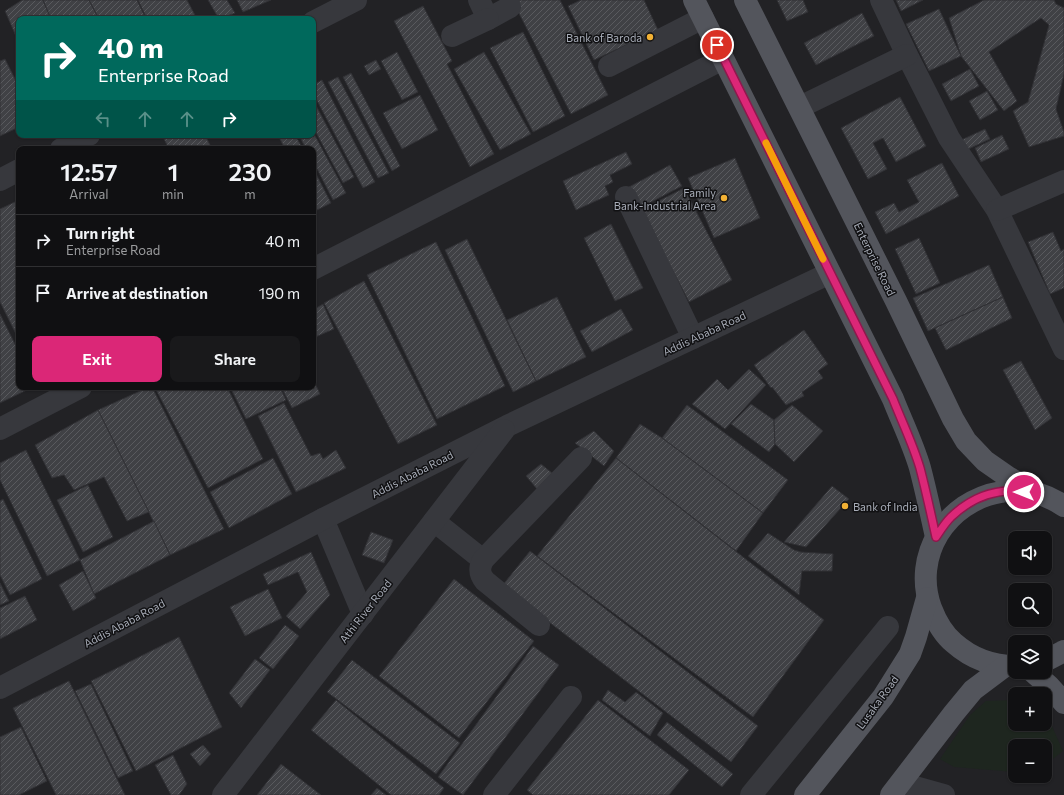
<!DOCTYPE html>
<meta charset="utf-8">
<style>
:root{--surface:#101012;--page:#19191b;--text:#f1f3f6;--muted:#9c9d9f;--line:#303032;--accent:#db2777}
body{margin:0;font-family:Commissioner,sans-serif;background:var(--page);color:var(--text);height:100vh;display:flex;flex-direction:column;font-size:15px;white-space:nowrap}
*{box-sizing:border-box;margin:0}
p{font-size:13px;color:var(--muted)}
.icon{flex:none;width:22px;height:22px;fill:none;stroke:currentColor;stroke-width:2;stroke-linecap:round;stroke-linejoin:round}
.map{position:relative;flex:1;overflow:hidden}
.side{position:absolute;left:16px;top:146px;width:300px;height:244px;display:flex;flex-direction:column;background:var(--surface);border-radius:8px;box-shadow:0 1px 3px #0004,0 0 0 1px var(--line)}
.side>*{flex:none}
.banner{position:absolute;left:16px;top:16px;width:300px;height:122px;border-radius:8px;box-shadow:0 1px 3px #0004,0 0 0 1px var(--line);background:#00695c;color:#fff;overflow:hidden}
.fabs{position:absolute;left:1008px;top:531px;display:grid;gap:8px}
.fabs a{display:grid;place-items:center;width:44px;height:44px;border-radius:8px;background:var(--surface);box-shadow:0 1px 3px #0004,0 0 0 1px var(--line);font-size:20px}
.pin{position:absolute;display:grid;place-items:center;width:34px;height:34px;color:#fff;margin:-17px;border:2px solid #fff;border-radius:50%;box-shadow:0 1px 4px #0007}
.me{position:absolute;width:44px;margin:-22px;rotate:270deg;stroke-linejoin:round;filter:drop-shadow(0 0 3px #0008)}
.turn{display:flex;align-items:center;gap:14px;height:84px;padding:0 16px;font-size:18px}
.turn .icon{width:52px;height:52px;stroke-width:2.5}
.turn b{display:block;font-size:28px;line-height:34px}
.lanes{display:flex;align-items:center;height:38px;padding:0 16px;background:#0003;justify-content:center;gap:20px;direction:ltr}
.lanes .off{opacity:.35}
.eta{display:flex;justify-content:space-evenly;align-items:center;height:68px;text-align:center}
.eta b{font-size:24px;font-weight:600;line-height:28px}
.primary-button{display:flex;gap:8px;margin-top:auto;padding:8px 16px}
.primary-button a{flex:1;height:46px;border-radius:8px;background:var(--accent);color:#fff;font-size:16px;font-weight:600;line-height:46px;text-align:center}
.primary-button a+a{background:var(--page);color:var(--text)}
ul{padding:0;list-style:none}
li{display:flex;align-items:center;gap:12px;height:52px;padding:0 16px;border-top:1px solid var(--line)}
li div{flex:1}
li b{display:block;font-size:15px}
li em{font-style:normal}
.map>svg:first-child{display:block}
.built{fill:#222225;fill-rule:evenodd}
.green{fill:#1e261f}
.building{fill:url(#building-hatch);stroke:#303034}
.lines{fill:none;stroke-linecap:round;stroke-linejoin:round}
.minor{stroke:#37383d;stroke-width:22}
.major{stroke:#53555c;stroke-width:22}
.route-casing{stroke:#8e194d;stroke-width:10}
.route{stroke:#db2777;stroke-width:7}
.slow{stroke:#f59e0b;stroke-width:7}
.poi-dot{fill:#f2b134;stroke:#111113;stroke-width:1.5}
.labels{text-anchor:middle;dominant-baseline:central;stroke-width:3;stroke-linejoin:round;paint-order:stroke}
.poi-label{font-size:11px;fill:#a8adb8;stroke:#111113;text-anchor:end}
.street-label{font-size:11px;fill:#a8adb8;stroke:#111113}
</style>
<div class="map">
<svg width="1064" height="795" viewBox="0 0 1064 795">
<defs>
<pattern id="building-hatch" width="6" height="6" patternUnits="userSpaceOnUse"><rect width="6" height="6" fill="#404145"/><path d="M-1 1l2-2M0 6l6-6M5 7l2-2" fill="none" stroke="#595a5e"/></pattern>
</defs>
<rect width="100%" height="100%" fill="#161618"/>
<path class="built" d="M0 0H1064V795H0ZM19 19H313V135H19ZM19 149H313V387H19ZM1015 538H1045V568H1015ZM1015 590H1045V620H1015ZM1015 642H1045V672H1015ZM1015 694H1045V724H1015ZM1015 746H1045V776H1015Z"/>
<polygon class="green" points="1015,700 1015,724 1045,724 1045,715 1051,724 1063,751 1045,765 1045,746 1015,746 1015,772 954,767 940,759 970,715 986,701"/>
<g class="building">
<polygon points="22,0 43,0 51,19 19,19 19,43 5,11"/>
<polygon points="43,0 89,0 99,19 51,19"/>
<polygon points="89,0 137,0 146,19 99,19"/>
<polygon points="138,0 187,0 197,19 147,19"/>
<polygon points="208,0 227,0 235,13 219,19"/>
<polygon points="237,0 271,0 243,12"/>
<polygon points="512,0 560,0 608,95 571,114"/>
<polygon points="581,0 644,0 658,30 594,60 568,6"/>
<polygon points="777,0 803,0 808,12 787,21"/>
<polygon points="896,0 923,0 901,11"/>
<polygon points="984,0 1054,0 1056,4 1064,8 1064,74 1056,109 1064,132 1064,136 1029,147 1013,111 1028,102 1049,25 1041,18 989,52 1017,101 1004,111 961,56 949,18"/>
<polygon points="423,6 452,61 447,64 494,154 470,167 394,21"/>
<polygon points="939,9 961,56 929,71 906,24"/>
<polygon points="862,13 874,36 816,65 804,43"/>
<polygon points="523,32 565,116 533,132 490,48"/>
<polygon points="397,52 418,92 402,100 381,61"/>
<polygon points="484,52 531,134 500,150 454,69"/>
<polygon points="5,59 19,87 19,127 0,136 0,61"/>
<polygon points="376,60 381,69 369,75 364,66"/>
<polygon points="970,69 979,86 951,101 942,84"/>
<polygon points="351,73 400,166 392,171 343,77"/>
<polygon points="338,77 389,173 378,178 328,82"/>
<polygon points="322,80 375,182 363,188 313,93 313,85"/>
<polygon points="987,91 998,110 980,120 969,101"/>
<polygon points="420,95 438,130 402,149 383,113"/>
<polygon points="900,97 926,146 896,162 883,138 873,143 887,169 868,179 841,128"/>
<polygon points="313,100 354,177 343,183 313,127"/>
<polygon points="985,129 990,139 962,152 957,142"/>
<polygon points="313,132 346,193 333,200 313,161 313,149 306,149 299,135 313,135"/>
<polygon points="162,135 205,135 212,149 169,149"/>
<polygon points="278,135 295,135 303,149 285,149"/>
<polygon points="1002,135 1009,149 981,162 975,148"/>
<polygon points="626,152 632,164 610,175 613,182 605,186 609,195 576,210 563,181"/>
<polygon points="735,158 760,218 714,238 688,178"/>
<polygon points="942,163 959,196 886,234 875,212 894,203 899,212 919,202 907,180"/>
<polygon points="670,165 682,186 640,208 629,187"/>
<polygon points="313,168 331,203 317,210 313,202"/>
<polygon points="684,188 732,280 689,302 641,210"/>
<polygon points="19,200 19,340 0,302 0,209"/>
<polygon points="611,224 643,288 615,301 584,238"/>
<polygon points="1053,232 1061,251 1064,249 1064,288 1050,294 1028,242"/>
<polygon points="919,238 940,283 916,294 895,249"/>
<polygon points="467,239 536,381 513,392 445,250"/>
<polygon points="436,242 505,386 437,419 367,275"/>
<polygon points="989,265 1003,297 928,331 913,298"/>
<polygon points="364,281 437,425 398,444 324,303"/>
<polygon points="557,297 586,357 536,381 507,320"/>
<polygon points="1003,297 1012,318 946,350 935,328"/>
<polygon points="323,304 334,329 313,338 313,310"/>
<polygon points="621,309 633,330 592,352 580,331"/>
<polygon points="0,314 19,352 19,387 33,387 0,403"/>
<polygon points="804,330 828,364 818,371 823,378 802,392 804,396 786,405 772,387 771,388 754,365"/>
<polygon points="1021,361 1052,418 1035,430 1003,370"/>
<polygon points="749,369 766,385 725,429 692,404 717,379 728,390"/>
<polygon points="313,379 320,394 292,408 281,387 313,387"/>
<polygon points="149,387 152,387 224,529 170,555 98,410"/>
<polygon points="157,387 227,387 263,459 208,488 155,388"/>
<polygon points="230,387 280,387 286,400 246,419"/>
<polygon points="284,403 311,456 320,453 323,459 336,450 346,468 296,492 258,416"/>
<polygon points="751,404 774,420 775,444 769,452 731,424"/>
<polygon points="687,405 788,480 763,513 662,438"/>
<polygon points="792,405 823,431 794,462 775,444 774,420"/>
<polygon points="98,410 149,512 127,521 104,477 74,490 64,475 52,478 35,445"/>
<polygon points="640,424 662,438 763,513 736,551 616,458"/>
<polygon points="594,431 614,451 604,466 575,443"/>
<polygon points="26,450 80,560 47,576 0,480 0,463"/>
<polygon points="273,458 292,494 229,528 210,492"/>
<polygon points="616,458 824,620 753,717 537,556"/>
<polygon points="541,464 552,473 537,489 526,476"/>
<polygon points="88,485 113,537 83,552 57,500"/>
<polygon points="832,486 849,499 806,547 784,542"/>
<polygon points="3,499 42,579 10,595 0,575 0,501"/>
<polygon points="154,521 170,555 94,594 80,560"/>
<polygon points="371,532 393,540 384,563 362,555"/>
<polygon points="768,533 794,550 801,552 833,554 832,571 802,571 799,595 748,556"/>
<polygon points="530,551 758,726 731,762 502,586"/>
<polygon points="311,552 330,595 300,629 286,616 307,592 298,572 268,585 263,574"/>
<polygon points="83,571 96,598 73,611 59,585"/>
<polygon points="454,579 534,641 459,738 379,676"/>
<polygon points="0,583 9,601 0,605"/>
<polygon points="268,589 282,618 245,636 230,607"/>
<polygon points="25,596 37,620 0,639 0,608"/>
<polygon points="285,625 299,636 273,669 259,658"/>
<polygon points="179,637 222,727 136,771 91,681"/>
<polygon points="533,646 559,665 463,795 438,777"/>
<polygon points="255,659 270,670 241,708 229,693"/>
<polygon points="352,660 460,743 436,774 327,692"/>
<polygon points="69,681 125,795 56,795 13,708"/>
<polygon points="91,684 133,771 118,778 75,691"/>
<polygon points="608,690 625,702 636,692 663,713 650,736 602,700"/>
<polygon points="336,700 444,788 439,795 391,795 311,730"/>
<polygon points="598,700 689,770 669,795 533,795 527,790"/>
<polygon points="667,722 733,774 722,787 657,735"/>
<polygon points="21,727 47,781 19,795 0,795 0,737"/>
<polygon points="203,745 211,754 200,766 190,754"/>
<polygon points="173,755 187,784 179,795 171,795 155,765"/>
<polygon points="281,764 321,795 257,795"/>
<polygon points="377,788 386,795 371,795"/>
</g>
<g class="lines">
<g class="minor">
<polyline points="479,0 488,19 510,7"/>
<polyline points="881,0 907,55 949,138 997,210 1064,349"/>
<polyline points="313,22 356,0"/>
<polyline points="452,36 488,19"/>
<polyline points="609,66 703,18"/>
<polyline points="800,107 907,55"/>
<polyline points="61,149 89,135"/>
<polyline points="0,180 19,170"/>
<polyline points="626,197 693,338"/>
<polyline points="997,210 1064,181"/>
<polyline points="313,269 723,59"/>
<polyline points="0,429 81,387"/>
<polyline points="323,519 363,614"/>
<polyline points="434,521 483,560"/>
<path d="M539 625 485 581C479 574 479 568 483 560L581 458"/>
<polyline points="0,688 323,519 507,426 830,273"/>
<polyline points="901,783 944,795"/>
<polyline points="223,795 504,430"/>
<polyline points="494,795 571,697"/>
<polyline points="751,795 888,627"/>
</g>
<g class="major">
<path d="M694 0 893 399C902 422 913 444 920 468 926 491 931 514 936 537"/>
<polyline points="745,0 896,301 953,419 966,441 985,461 1008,477 1036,493"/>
<polyline points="1045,661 1064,651"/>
<path d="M1015 666C992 666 971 658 954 643 943 634 936 621 931 608 912 556 946 501 1001 492 1004 491 1009 490 1013 490 1031 490 1049 496 1064 506"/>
<polyline points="1033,672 1049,686 1064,703"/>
<polyline points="805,795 883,697 910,654 916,637 927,598"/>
<polyline points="891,795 954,713 973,690 1005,666"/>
</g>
</g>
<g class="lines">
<g class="route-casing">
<path id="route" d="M717 45 893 399C902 422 913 444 920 468 926 491 931 514 936 537 940 531 945 523 951 517 971 498 996 488 1024 492"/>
</g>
<use href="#route" class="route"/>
<polyline class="slow" points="766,143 823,259"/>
</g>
<g class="poi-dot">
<circle cx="650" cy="37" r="4"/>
<circle cx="724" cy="198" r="4"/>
<circle cx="845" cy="506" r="4"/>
</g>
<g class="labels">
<g class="poi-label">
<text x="642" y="37">Bank of Baroda</text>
<text x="716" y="192">Family<tspan x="716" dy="13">Bank-Industrial Area</tspan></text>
<text x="853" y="506" text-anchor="start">Bank of India</text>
</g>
<g class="street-label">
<text transform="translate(875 259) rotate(64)">Enterprise Road</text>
<text transform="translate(704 333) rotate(-25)">Addis Ababa Road</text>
<text transform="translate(412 474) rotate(-27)">Addis Ababa Road</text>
<text transform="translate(365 611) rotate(-52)">Athi River Road</text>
<text transform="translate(124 623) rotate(-28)">Addis Ababa Road</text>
<text transform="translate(877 702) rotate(-54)">Lusaka Road</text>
</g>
</g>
</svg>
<div class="fabs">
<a><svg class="icon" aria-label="sound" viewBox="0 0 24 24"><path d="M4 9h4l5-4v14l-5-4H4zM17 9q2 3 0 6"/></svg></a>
<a><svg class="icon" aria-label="search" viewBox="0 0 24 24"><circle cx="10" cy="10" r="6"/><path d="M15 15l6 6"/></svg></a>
<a><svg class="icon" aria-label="layers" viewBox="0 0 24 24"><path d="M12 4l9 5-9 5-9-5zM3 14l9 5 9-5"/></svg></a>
<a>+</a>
<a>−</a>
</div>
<div class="pin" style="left:717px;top:45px;background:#d93025"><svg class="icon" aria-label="arrive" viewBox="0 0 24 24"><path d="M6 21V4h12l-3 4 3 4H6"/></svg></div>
<svg class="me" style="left:1024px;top:492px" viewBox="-20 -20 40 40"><circle r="17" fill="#db2777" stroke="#fff" stroke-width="3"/><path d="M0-11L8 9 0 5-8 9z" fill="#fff"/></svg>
<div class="banner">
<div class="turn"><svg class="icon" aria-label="right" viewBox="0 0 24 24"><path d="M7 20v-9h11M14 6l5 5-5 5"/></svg><div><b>40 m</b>Enterprise Road</div></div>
<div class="lanes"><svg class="icon off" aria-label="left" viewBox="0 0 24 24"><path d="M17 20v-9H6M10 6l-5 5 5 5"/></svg><svg class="icon off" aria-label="ahead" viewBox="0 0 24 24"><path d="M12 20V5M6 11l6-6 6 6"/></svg><svg class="icon off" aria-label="ahead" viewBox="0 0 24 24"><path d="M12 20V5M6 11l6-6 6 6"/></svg><svg class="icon" aria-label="right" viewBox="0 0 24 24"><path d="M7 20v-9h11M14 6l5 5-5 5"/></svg></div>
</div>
<section class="side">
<div class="eta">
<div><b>12:57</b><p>Arrival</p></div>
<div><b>1</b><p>min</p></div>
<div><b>230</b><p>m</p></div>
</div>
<ul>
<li><svg class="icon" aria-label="right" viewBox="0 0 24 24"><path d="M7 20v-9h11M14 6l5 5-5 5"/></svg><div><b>Turn right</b><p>Enterprise Road</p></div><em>40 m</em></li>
<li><svg class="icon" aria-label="arrive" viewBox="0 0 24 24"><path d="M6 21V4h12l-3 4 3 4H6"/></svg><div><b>Arrive at destination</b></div><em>190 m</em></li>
</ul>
<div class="primary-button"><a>Exit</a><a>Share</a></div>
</section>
</div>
